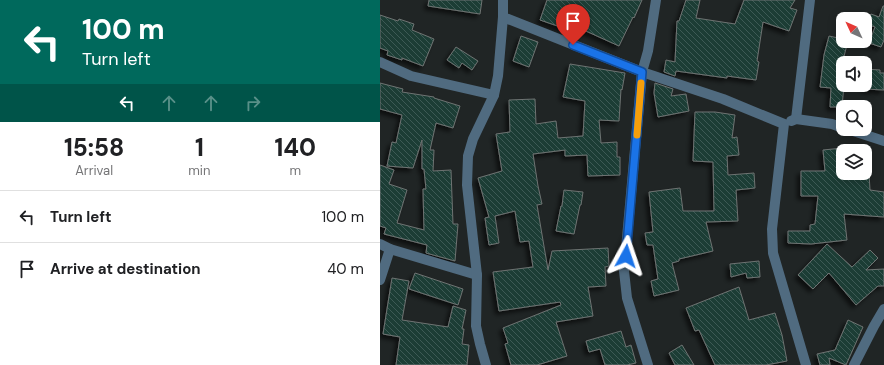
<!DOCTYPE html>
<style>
:root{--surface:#fff;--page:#f2f2f2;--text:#202124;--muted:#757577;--line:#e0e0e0}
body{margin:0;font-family:"DM Sans",sans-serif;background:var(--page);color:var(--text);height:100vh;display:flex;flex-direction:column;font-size:15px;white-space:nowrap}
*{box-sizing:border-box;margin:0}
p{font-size:13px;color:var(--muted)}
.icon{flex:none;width:22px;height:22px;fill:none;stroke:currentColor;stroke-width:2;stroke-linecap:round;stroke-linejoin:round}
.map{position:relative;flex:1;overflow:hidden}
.drawer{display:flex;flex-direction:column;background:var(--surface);width:380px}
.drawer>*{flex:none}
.guide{background:#00695c;color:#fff;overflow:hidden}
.needle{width:26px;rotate:314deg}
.tools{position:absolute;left:456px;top:12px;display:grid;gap:8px}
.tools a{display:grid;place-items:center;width:36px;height:36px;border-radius:8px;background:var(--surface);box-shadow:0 2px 10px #0003;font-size:20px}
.pin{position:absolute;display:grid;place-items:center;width:34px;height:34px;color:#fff;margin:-41px -17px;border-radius:50% 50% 50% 0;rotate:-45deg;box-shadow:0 0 4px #0007}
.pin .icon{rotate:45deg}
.me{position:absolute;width:44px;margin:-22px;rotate:5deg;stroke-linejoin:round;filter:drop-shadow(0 0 3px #0008)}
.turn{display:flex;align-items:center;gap:14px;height:84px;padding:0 16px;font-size:18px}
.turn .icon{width:52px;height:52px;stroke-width:2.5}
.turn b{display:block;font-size:28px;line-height:34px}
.lanes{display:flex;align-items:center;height:38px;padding:0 16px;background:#0003;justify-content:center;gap:20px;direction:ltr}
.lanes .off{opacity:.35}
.eta{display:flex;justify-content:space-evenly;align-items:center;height:68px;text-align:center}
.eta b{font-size:24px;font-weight:800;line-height:28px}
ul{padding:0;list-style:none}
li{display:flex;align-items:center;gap:12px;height:52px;padding:0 16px;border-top:1px solid var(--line)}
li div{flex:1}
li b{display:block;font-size:15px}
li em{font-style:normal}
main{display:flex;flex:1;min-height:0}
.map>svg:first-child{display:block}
.building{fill:url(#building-back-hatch);stroke:#6e7372;filter:url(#shadow)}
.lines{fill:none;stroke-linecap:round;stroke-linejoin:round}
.minor{stroke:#506b80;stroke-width:10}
.route-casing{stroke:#114b97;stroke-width:10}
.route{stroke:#1a73e8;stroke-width:7}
.slow{stroke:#f59e0b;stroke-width:7}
</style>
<main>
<section class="drawer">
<div class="guide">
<div class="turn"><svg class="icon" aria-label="left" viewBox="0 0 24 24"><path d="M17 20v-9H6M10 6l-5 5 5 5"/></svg><div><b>100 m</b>Turn left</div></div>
<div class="lanes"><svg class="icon" aria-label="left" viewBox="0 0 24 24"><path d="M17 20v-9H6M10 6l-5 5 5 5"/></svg><svg class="icon off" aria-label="ahead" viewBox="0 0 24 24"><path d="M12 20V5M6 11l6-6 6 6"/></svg><svg class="icon off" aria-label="ahead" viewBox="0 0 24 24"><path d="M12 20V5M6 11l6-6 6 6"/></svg><svg class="icon off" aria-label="right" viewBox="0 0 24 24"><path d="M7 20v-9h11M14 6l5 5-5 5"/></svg></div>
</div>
<div class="eta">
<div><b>15:58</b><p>Arrival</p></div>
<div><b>1</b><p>min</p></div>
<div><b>140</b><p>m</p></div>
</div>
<ul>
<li><svg class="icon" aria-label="left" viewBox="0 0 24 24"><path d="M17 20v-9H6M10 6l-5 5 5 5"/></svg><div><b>Turn left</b></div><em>100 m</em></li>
<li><svg class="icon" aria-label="arrive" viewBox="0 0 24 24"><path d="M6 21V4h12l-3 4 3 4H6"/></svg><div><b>Arrive at destination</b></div><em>40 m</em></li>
</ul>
</section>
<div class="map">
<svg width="504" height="365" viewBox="0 0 504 365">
<defs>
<pattern id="building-back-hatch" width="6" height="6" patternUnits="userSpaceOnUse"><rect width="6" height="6" fill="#1c3e36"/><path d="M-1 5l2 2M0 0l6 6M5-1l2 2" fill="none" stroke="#3d5a54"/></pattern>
<filter id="shadow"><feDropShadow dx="-3.5" dy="3.5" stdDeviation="2" flood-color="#0009"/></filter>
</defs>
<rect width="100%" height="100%" fill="#202525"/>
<g class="building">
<polygon points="49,0 102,0 100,14 48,6"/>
<polygon points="167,0 262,0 254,18 253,17 239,46 197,27 195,32 160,20"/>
<polygon points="306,0 320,0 316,18 355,24 364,0 415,0 410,8 417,10 409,31 383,22 377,61 379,62 376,80 347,76 347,78 296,71 295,76 284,72 286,60 295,62 297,21 299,21"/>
<polygon points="503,6 504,6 504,40 501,47 489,43 495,27 487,24 491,14 499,17"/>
<polygon points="0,15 18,21 19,19 34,24 32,30 54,39 43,66 22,58 22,60 7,55 8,51 0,48"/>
<polygon points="141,36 158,42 149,67 133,61"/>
<polygon points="449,36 463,39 463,41 468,41 463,60 463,85 464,85 462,107 450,107 451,88 440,87 444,55"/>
<polygon points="76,47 98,61 92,70 82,63 79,68 67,60"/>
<polygon points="190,64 245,73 242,90 241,89 239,121 219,120 221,143 237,142 237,157 240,157 240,175 208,176 207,155 185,156 185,150 153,154 158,186 162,204 157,205 168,270 172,251 228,248 229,266 225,267 226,286 208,287 213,316 176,322 187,356 157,365 131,365 125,344 128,343 123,328 181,305 180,302 119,311 113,272 153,267 149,241 140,242 135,211 115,216 119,243 109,245 105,218 109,217 98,178 122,171 116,134 130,132 129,100 155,99 156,124 176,121 178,138 203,136 205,101 183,97"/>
<polygon points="485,69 500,70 500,73 504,73 504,90 485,89"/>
<polygon points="0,83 23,89 22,92 54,97 54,98 80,106 73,128 56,123 50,150 54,150 53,171 71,170 73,224 78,224 75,261 46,253 47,245 4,234 6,228 0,226 0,165 14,170 9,184 27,190 17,223 44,230 43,189 46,189 44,169 42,169 42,140 33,168 7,166 12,142 16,143 22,115 0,109"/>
<polygon points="275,83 293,89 291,96 306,94 309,111 278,117 274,93"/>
<polygon points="315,112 335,112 355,115 352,138 357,137 359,155 347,156 348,175 374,173 375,188 356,190 358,221 326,222 333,251 299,259 299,261 292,263 299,290 274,296 271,281 278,279 273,245 267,245 265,233 273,232 269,192 300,188 303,211 334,211 333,162 313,161"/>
<polygon points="463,148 463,173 489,173 490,190 504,192 504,217 464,214 467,240 431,244 408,243 408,231 430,231 430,225 435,224 438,196 421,196 421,171 445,171 443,150"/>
<polygon points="184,190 203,192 201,205 200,205 194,234 176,231 181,206 182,206"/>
<polygon points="447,244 472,267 490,250 498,258 486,270 504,269 504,286 498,286 476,305 449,273 433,289 418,275"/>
<polygon points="379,261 380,277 367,278 366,273 351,277 350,264"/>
<polygon points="35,273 83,289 78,305 29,289"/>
<polygon points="12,278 29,281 22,320 68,327 73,306 86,310 82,329 84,329 82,344 89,345 87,365 16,365 20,337 3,334"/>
<polygon points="359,287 369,320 395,313 402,335 407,361 386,365 335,365 319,330 315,331 306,308"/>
<polygon points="468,320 483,327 466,365 449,358 450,365 440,365 437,354 455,350"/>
<polygon points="241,331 246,347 251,345 256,363 247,365 225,365 220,349 209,352 206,341"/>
<polygon points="302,345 314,365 295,365 289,353"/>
</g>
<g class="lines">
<g class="minor">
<polyline points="276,0 268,51 262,72 343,99 404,124 392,229 393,253 426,365"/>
<polyline points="123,17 262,72 244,271 247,298 268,365"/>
<polyline points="0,62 31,76 114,95"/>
<polyline points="416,119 430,0"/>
<polyline points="411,121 416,119 452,124 463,128"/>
<polyline points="467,129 504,141"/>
<polyline points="0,244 10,249 97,275"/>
<polyline points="0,280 10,249"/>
<polyline points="106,365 100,344 96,326 97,275 87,185 88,156 93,139 114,95 118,76 123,17 123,0"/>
<polyline points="474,365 494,326 504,309"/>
</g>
</g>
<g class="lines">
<g class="route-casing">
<polyline id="route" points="193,45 262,72 246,256"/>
</g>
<use href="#route" class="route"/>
<polyline class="slow" points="257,135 261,83"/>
</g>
</svg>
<div class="tools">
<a><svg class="needle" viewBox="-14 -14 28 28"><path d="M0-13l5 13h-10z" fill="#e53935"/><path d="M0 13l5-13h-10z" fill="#757577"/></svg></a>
<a><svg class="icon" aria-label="sound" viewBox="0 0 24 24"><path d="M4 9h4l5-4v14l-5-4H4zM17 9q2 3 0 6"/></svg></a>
<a><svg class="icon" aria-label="search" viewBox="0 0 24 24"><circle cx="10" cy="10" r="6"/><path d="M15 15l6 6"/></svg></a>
<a><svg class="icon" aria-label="layers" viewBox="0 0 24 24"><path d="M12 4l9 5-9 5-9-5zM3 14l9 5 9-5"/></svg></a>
</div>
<div class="pin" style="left:193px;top:45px;background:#d93025"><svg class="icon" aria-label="arrive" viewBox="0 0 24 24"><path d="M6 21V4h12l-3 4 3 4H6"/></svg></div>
<svg class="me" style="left:246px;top:256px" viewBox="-20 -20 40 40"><path d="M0-17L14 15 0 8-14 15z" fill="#1a73e8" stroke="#fff" stroke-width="4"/></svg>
</div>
</main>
